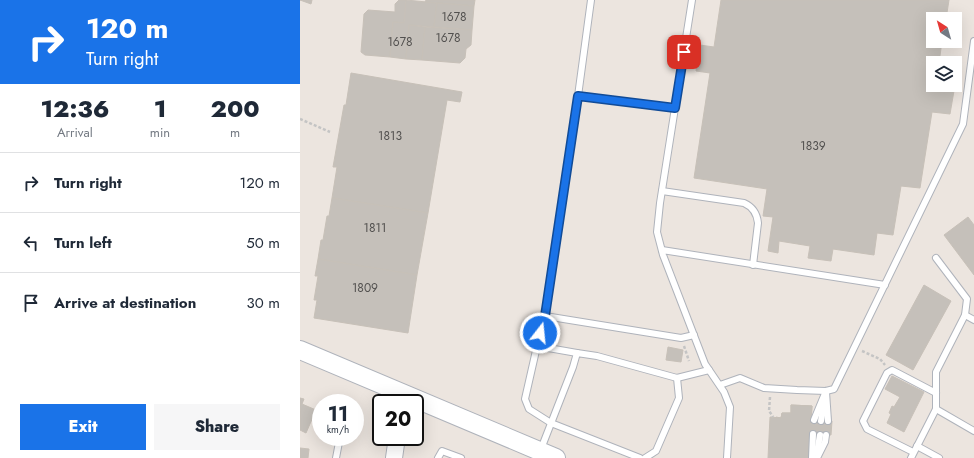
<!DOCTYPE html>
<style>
:root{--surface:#fff;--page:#f6f6f7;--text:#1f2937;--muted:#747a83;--line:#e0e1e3;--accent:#1a73e8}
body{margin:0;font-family:Jost,sans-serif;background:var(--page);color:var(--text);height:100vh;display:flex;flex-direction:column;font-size:15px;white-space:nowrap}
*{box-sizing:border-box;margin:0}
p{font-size:13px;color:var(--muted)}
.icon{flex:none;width:22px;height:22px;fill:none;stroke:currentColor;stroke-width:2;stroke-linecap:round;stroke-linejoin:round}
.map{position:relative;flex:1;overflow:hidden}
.drawer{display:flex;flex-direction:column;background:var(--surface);width:300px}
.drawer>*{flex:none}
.hud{background:#1a73e8;color:#fff;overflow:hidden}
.needle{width:26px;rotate:323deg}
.fabs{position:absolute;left:626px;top:12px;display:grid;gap:8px}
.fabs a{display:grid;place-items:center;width:36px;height:36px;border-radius:0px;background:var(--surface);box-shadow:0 4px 16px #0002;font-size:20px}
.speed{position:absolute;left:12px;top:394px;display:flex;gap:8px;font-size:20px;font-weight:700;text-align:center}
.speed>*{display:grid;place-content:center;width:52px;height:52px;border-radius:50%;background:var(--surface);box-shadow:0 4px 16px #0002;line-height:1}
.speed small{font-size:10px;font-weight:400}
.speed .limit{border:2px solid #111;border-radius:6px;background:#fff;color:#111}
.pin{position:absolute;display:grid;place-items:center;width:34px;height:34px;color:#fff;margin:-17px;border-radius:8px;box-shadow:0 2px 6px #0006}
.me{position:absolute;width:44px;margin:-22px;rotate:16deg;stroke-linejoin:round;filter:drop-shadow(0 0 3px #0008)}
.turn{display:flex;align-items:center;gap:14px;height:84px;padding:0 20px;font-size:18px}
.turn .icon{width:52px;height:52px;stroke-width:2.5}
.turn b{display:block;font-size:28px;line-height:34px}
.eta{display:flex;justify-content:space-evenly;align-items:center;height:68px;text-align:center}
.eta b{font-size:24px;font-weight:800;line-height:28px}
.primary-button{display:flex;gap:8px;margin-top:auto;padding:8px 20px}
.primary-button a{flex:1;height:46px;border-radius:0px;background:var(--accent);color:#fff;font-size:16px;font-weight:800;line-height:46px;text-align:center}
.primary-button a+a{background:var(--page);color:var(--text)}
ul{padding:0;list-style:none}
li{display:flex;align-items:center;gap:12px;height:60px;padding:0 20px;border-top:1px solid var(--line)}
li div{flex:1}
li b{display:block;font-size:15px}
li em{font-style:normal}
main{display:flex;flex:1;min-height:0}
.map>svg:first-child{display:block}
.building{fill:#c5c0ba;stroke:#c7c0b8}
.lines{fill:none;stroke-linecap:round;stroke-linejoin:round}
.service-casing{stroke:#afb3bb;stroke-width:8}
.tertiary-casing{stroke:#afb3bb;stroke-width:18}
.secondary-casing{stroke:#afb3bb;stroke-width:20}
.path{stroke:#c4c4c4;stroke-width:2.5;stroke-dasharray:3 2;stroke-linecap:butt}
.service{stroke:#fff;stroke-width:6}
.tertiary{stroke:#fff;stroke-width:16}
.secondary{stroke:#fff;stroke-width:18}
.route-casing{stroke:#114b97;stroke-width:10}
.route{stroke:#1a73e8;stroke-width:7}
.labels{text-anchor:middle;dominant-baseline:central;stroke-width:3;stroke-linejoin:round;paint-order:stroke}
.number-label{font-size:12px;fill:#52504f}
</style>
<main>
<section class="drawer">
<div class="hud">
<div class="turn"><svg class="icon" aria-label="right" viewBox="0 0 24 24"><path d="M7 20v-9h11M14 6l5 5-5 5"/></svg><div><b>120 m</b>Turn right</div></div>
</div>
<div class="eta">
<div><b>12:36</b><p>Arrival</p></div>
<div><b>1</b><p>min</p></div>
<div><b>200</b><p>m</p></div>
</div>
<ul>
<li><svg class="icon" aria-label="right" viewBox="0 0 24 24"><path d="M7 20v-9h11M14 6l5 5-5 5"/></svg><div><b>Turn right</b></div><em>120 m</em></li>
<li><svg class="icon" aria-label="left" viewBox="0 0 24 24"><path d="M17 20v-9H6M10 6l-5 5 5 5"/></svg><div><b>Turn left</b></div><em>50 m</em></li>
<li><svg class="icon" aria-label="arrive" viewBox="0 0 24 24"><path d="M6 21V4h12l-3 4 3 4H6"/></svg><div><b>Arrive at destination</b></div><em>30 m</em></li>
</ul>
<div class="primary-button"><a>Exit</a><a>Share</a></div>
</section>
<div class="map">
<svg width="674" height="458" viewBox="0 0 674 458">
<rect width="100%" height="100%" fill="#ece5df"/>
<g class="building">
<polygon points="0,0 12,0 11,4"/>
<polygon points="99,0 106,0 104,23 93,22 90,57 65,55 61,52 64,14 68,10 95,12 95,4"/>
<polygon points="106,0 137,3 134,27 109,25 106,59 90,57 93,22 104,23"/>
<polygon points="126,0 175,0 174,6 125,2"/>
<polygon points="421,0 649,0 646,19 633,19 633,41 642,41 639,63 633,63 633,85 655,85 650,114 632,112 620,188 601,186 593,235 577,233 574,255 533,249 531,261 508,258 510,246 479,241 478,253 468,251 473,217 463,216 467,189 394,178 410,73 396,71 400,45 414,47"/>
<polygon points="137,3 174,6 172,30 134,27"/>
<polygon points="109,25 125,27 122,60 106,59"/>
<polygon points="125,27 172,30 171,45 166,49 165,58 160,63 122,60"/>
<polygon points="51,73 162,92 160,102 147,100 128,213 32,198 37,167 33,167 44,105 46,105"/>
<polygon points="32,198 128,213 117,275 18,259 21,240 23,240 27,216 29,216"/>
<polygon points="668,217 674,225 674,275 644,235"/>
<polygon points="18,259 117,275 108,333 14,318 17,300 14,300 18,276 15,276"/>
<polygon points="624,285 651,301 613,370 586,355"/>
<polygon points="368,347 383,350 381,362 366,360"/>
<polygon points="592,376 624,392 604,432 587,423 591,414 589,413 592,406 594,407 600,397 585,389"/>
<polygon points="0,398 4,399 2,404 16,410 6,433 0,430"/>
<polygon points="491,405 512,406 509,458 474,458 476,417 481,418 482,413 491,413"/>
<polygon points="491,405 512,406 511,420 532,421 531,435 510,434 509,458 468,458 470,417 481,418 482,413 491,413"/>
<polygon points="0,448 9,449 8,458 0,458"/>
</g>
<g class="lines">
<g class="service-casing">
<g id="service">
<polyline points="291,0 278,96 245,316 381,338 394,335"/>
<polyline points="392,0 360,203 357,232 363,255 405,364 424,392 430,407 427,458"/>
<polyline points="278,96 375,108"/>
<path d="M362 191 444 203C453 207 457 213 458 223L453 265"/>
<polyline points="362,250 585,285"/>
<polyline points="665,315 674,320"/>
<polyline points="245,316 240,333 225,399 229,409 251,423 340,458"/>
<polyline points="237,346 277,353"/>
<polyline points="420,385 440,378 464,388 497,390 526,391 534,389 663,124 674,41"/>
<polyline points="526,392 528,421"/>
<polyline points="636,409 674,431"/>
<polyline points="514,420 526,391"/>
<polyline points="521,421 524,404"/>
<polyline points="617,446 639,458"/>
<polyline points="241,449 273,367 277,353 297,356 377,378 409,370"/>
<polyline points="613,452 567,429 563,421 587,373 592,370 636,393"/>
<polyline points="517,453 520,435"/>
<polyline points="36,458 40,437"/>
<polyline points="138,458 142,451 161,458"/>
<polyline points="345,458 356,451 379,398 377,378"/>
<polyline points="512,458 513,434"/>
<polyline points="517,458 525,442 526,435"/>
<polyline points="611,458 636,409 636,372 665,315 667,299 636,258"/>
</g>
</g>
<g class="tertiary-casing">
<polyline id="tertiary" points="94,458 97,437"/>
</g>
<g class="secondary-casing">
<polyline id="secondary" points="0,350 256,458"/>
</g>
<g class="path">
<polyline points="0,119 30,132"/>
<polyline points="384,346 389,361"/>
<polyline points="562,351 580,359 585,365"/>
<polyline points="470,397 469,411 472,415 473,417"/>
</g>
<use href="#service" class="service"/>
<use href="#tertiary" class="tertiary"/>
<use href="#secondary" class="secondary"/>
</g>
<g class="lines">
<g class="route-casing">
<polyline id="route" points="240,333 245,316 278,96 375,108 384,52"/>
</g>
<use href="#route" class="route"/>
</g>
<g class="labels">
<g class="number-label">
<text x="154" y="17">1678</text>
<text x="148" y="38">1678</text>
<text x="100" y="42">1678</text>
<text x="90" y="136">1813</text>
<text x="513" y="146">1839</text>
<text x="75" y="228">1811</text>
<text x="65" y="288">1809</text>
</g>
</g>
</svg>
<div class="fabs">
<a><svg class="needle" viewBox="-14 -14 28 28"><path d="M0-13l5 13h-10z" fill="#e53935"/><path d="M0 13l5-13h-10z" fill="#747a83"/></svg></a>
<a><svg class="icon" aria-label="layers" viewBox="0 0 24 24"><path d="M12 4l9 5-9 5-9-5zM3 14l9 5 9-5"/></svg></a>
</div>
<div class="speed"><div>11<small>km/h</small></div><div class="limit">20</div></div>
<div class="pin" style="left:384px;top:52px;background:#d93025"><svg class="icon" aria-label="arrive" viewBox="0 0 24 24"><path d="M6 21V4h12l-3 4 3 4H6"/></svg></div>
<svg class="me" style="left:240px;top:333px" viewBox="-20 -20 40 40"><circle r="17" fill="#1a73e8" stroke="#fff" stroke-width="3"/><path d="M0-11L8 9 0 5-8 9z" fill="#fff"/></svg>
</div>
</main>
